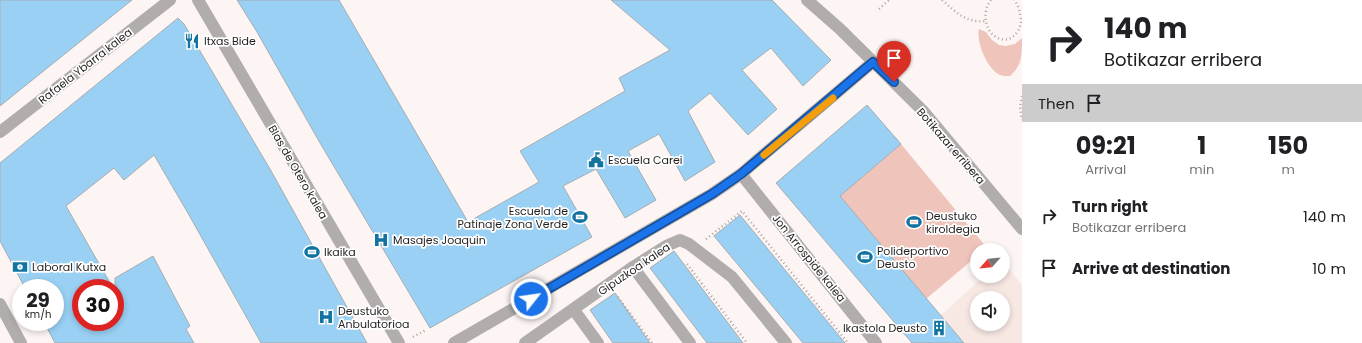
<!DOCTYPE html>
<style>
:root{--surface:#fff;--page:#f6f6f6;--text:#202124;--muted:#757577}
body{margin:0;font-family:Poppins,sans-serif;background:var(--page);color:var(--text);height:100vh;display:flex;flex-direction:column;font-size:15px;white-space:nowrap}
*{box-sizing:border-box;margin:0}
p{font-size:13px;color:var(--muted)}
.icon{flex:none;width:22px;height:22px;fill:none;stroke:currentColor;stroke-width:2;stroke-linecap:round;stroke-linejoin:round}
.map{position:relative;flex:1;overflow:hidden}
.side{display:flex;flex-direction:column;background:var(--surface);width:340px}
.side>*{flex:none}
.hud{background:#fff;color:var(--text);overflow:hidden}
.needle{width:26px;rotate:243deg}
.fabs{position:absolute;left:970px;top:243px;display:grid;gap:8px}
.fabs a{display:grid;place-items:center;width:40px;height:40px;border-radius:50%;background:var(--surface);box-shadow:0 2px 6px #0003;font-size:20px}
.speed{position:absolute;left:12px;top:279px;display:flex;gap:8px;font-size:20px;font-weight:700;text-align:center}
.speed>*{display:grid;place-content:center;width:52px;height:52px;border-radius:50%;background:var(--surface);box-shadow:0 2px 6px #0003;line-height:1}
.speed small{font-size:10px;font-weight:400}
.speed .limit{border:6px solid #d22;background:#fff;color:#111}
.pin{position:absolute;display:grid;place-items:center;width:34px;height:34px;color:#fff;margin:-41px -17px;border-radius:50% 50% 50% 0;rotate:-45deg;box-shadow:0 0 4px #0007}
.pin .icon{rotate:45deg}
.me{position:absolute;width:44px;margin:-22px;rotate:60deg;stroke-linejoin:round;filter:drop-shadow(0 0 3px #0008)}
.turn{display:flex;align-items:center;gap:14px;height:84px;padding:0 16px;font-size:18px}
.turn .icon{width:52px;height:52px;stroke-width:2.5}
.turn b{display:block;font-size:28px;line-height:34px}
.then{display:flex;align-items:center;height:38px;padding:0 16px;background:#0003;gap:8px;font-size:15px}
.eta{display:flex;justify-content:space-evenly;align-items:center;height:68px;text-align:center}
.eta b{font-size:24px;font-weight:700;line-height:28px}
ul{padding:0;list-style:none}
li{display:flex;align-items:center;gap:12px;height:52px;padding:0 16px}
li div{flex:1}
li b{display:block;font-size:15px}
li em{font-style:normal}
main{display:flex;flex:1;min-height:0}
.map>svg:first-child{display:block}
.built{fill:#f8e8e4;fill-rule:evenodd}
.green{fill:#efc4ba}
.building{fill:#99d0f3;stroke:#a7adb1}
.lines{fill:none;stroke-linecap:round;stroke-linejoin:round}
.path{stroke:#aba5a3;stroke-width:2.5;stroke-dasharray:1 3;stroke-linecap:butt}
.minor{stroke:#b0adac;stroke-width:12}
.route-casing{stroke:#114b97;stroke-width:10}
.route{stroke:#1a73e8;stroke-width:7}
.slow{stroke:#f59e0b;stroke-width:7}
.labels{text-anchor:middle;dominant-baseline:central;stroke-width:3.5;stroke-linejoin:round;paint-order:stroke}
.poi-label{font-size:11px;fill:#221f1e;stroke:#fff;text-anchor:start}
.street-label{font-size:11px;fill:#221f1e;stroke:#fff}
</style>
<main>
<div class="map">
<svg width="1022" height="343" viewBox="0 0 1022 343">
<rect width="100%" height="100%" fill="#fdf5f3"/>
<path class="built" d="M1003 261 1022 285V343H912L910 341 941 315 984 276H1003ZM977 298H1003V324H977Z"/>
<g class="green">
<path d="M979 29 986 32 992 40 999 45 1006 46 1015 44 1022 38C1022 56 1022 65 1010 76 1007 76 1002 76 1000 75 987 69 976 42 979 29Z"/>
<polygon points="901,144 987,248 985,250 977,250 977,256 926,299 840,196"/>
</g>
<g class="building">
<polygon points="0,0 132,0 0,106"/>
<polygon points="237,0 339,0 468,222 539,182 520,151 625,91 619,78 670,50 611,0 772,0 831,60 803,86 771,48 742,70 777,109 748,135 710,93 688,111 715,162 685,181 659,134 628,151 656,200 625,218 596,169 563,186 592,237 430,328 320,143 257,32"/>
<polygon points="178,18 184,24 270,169 367,343 261,343 189,215 154,155 124,180 114,168 66,206 113,288 81,288 81,322 115,322 115,278 153,256 190,326 186,329 194,343 55,343 44,322 55,322 55,288 25,288 0,241 0,163"/>
<polygon points="867,105 901,144 840,196 964,343 912,343 776,183"/>
<polygon points="740,215 845,343 803,343 714,236"/>
<polygon points="674,251 743,343 707,343 650,268"/>
<polygon points="615,293 650,343 613,343 590,310"/>
</g>
<g class="lines">
<g class="path">
<path d="M942 0C956 12 965 23 986 21"/>
<path d="M991 0C982 11 984 32 998 38 1010 44 1021 32 1021 20 1020 13 1019 5 1014 0"/>
<polyline points="879,9 889,0"/>
<polyline points="1022,96 1020,107 1022,120"/>
<polyline points="706,239 742,211 848,343"/>
<polyline points="687,264 747,343"/>
<polyline points="618,297 652,343"/>
<polyline points="413,337 426,330"/>
</g>
<g class="minor">
<polyline points="198,0 399,343"/>
<polyline points="807,0 840,29 924,112 1022,229"/>
<polyline points="0,132 170,0"/>
<polyline points="741,174 876,343"/>
<polyline points="633,267 690,343"/>
<polyline points="0,304 21,343"/>
<polyline points="574,310 598,343"/>
<polyline points="454,343 712,194 741,174 873,62"/>
<polyline points="525,343 633,267 666,246 680,240 689,244 732,277 786,343"/>
</g>
</g>
<g class="lines">
<g class="route-casing">
<polyline id="route" points="531,299 712,194 741,174 873,62 894,82"/>
</g>
<use href="#route" class="route"/>
<polyline class="slow" points="764,155 833,98"/>
</g>
<defs>
<g id="restaurant-bare" transform="scale(1.2)"><path d="M-5-6h1v4h1v-4h1v4h1v-4h1v5L-1.5 .5V6h-2V.5L-5-1ZM5-6V6H3V1.5H1.5Q1.5-4 5-6Z" fill="#1273a1" stroke="#fff" stroke-width="2.5" paint-order="stroke"/></g>
<g id="civic-bare" transform="scale(1.2)"><path d="M-.6-6.5H3V-4.5H.6V-3L4-1V1h2V6H-6V1h2V-1L-.6-3ZM-1.2 2.5V6h2.4V2.5Z" fill="#1273a1" stroke="#fff" stroke-width="2.5" paint-order="stroke"/></g>
<g id="stadium-bare" transform="scale(1.2)"><path d="M0-5a6.5 5 0 1 0 0 10a6.5 5 0 1 0 0-10ZM-3.5-1.8h7v3.6h-7Z" fill="#1273a1" stroke="#fff" stroke-width="2.5" paint-order="stroke"/></g>
<g id="hospital-bare" transform="scale(1.2)"><path d="M-5-5h3v3.5h4V-5h3V5h-3V1.5h-4V5h-3Z" fill="#1273a1" stroke="#fff" stroke-width="2.5" paint-order="stroke"/></g>
<g id="bank-bare" transform="scale(1.2)"><path d="M-6-4H6V4H-6ZM0-2.3a2.3 2.3 0 1 0 0 4.6a2.3 2.3 0 1 0 0-4.6Z" fill="#1273a1" stroke="#fff" stroke-width="2.5" paint-order="stroke"/></g>
<g id="building-bare" transform="scale(1.2)"><path d="M-4-6H4V6H1V3H-1V6H-4ZM-2.5-4.3h1.7v1.8h-1.7ZM.8-4.3h1.7v1.8H.8ZM-2.5-1h1.7V.8h-1.7ZM.8-1h1.7V.8H.8Z" fill="#1273a1" stroke="#fff" stroke-width="2.5" paint-order="stroke"/></g>
</defs>
<g fill-rule="evenodd">
<use href="#restaurant-bare" x="192" y="41"/>
<use href="#civic-bare" x="596" y="160"/>
<use href="#stadium-bare" x="580" y="217"/>
<use href="#stadium-bare" x="914" y="222"/>
<use href="#hospital-bare" x="381" y="240"/>
<use href="#stadium-bare" x="312" y="252"/>
<use href="#stadium-bare" x="865" y="257"/>
<use href="#bank-bare" x="20" y="267"/>
<use href="#hospital-bare" x="326" y="317"/>
<use href="#building-bare" x="939" y="328"/>
</g>
<g class="labels">
<g class="poi-label">
<text x="204" y="41">Itxas Bide</text>
<text x="608" y="160">Escuela Carei</text>
<text x="568" y="211" text-anchor="end">Escuela de<tspan x="568" dy="13">Patinaje Zona Verde</tspan></text>
<text x="926" y="216">Deustuko<tspan x="926" dy="13">kiroldegia</tspan></text>
<text x="393" y="240">Masajes Joaquin</text>
<text x="877" y="251">Polideportivo<tspan x="877" dy="13">Deusto</tspan></text>
<text x="324" y="252">Ikaika</text>
<text x="32" y="267">Laboral Kutxa</text>
<text x="338" y="311">Deustuko<tspan x="338" dy="13">Anbulatorioa</tspan></text>
<text x="927" y="328" text-anchor="end">Ikastola Deusto</text>
</g>
<g class="street-label">
<text transform="translate(85 66) rotate(-38)">Rafaela Ybarra kalea</text>
<text transform="translate(951 146) rotate(49)">Botikazar erribera</text>
<text transform="translate(298 172) rotate(60)">Blas de Otero kalea</text>
<text transform="translate(809 258) rotate(51)">Jon Arrospide kalea</text>
<text transform="translate(634 269) rotate(-34)">Gipuzkoa kalea</text>
</g>
</g>
</svg>
<div class="fabs">
<a><svg class="needle" viewBox="-14 -14 28 28"><path d="M0-13l5 13h-10z" fill="#e53935"/><path d="M0 13l5-13h-10z" fill="#757577"/></svg></a>
<a><svg class="icon" aria-label="sound" viewBox="0 0 24 24"><path d="M4 9h4l5-4v14l-5-4H4zM17 9q2 3 0 6"/></svg></a>
</div>
<div class="speed"><div>29<small>km/h</small></div><div class="limit">30</div></div>
<div class="pin" style="left:894px;top:82px;background:#d93025"><svg class="icon" aria-label="arrive" viewBox="0 0 24 24"><path d="M6 21V4h12l-3 4 3 4H6"/></svg></div>
<svg class="me" style="left:531px;top:299px" viewBox="-20 -20 40 40"><circle r="17" fill="#1a73e8" stroke="#fff" stroke-width="3"/><path d="M0-11L8 9 0 5-8 9z" fill="#fff"/></svg>
</div>
<section class="side">
<div class="hud">
<div class="turn"><svg class="icon" aria-label="right" viewBox="0 0 24 24"><path d="M7 20v-9h11M14 6l5 5-5 5"/></svg><div><b>140 m</b>Botikazar erribera</div></div>
<div class="then">Then<svg class="icon" aria-label="arrive" viewBox="0 0 24 24"><path d="M6 21V4h12l-3 4 3 4H6"/></svg></div>
</div>
<div class="eta">
<div><b>09:21</b><p>Arrival</p></div>
<div><b>1</b><p>min</p></div>
<div><b>150</b><p>m</p></div>
</div>
<ul>
<li><svg class="icon" aria-label="right" viewBox="0 0 24 24"><path d="M7 20v-9h11M14 6l5 5-5 5"/></svg><div><b>Turn right</b><p>Botikazar erribera</p></div><em>140 m</em></li>
<li><svg class="icon" aria-label="arrive" viewBox="0 0 24 24"><path d="M6 21V4h12l-3 4 3 4H6"/></svg><div><b>Arrive at destination</b></div><em>10 m</em></li>
</ul>
</section>
</main>
